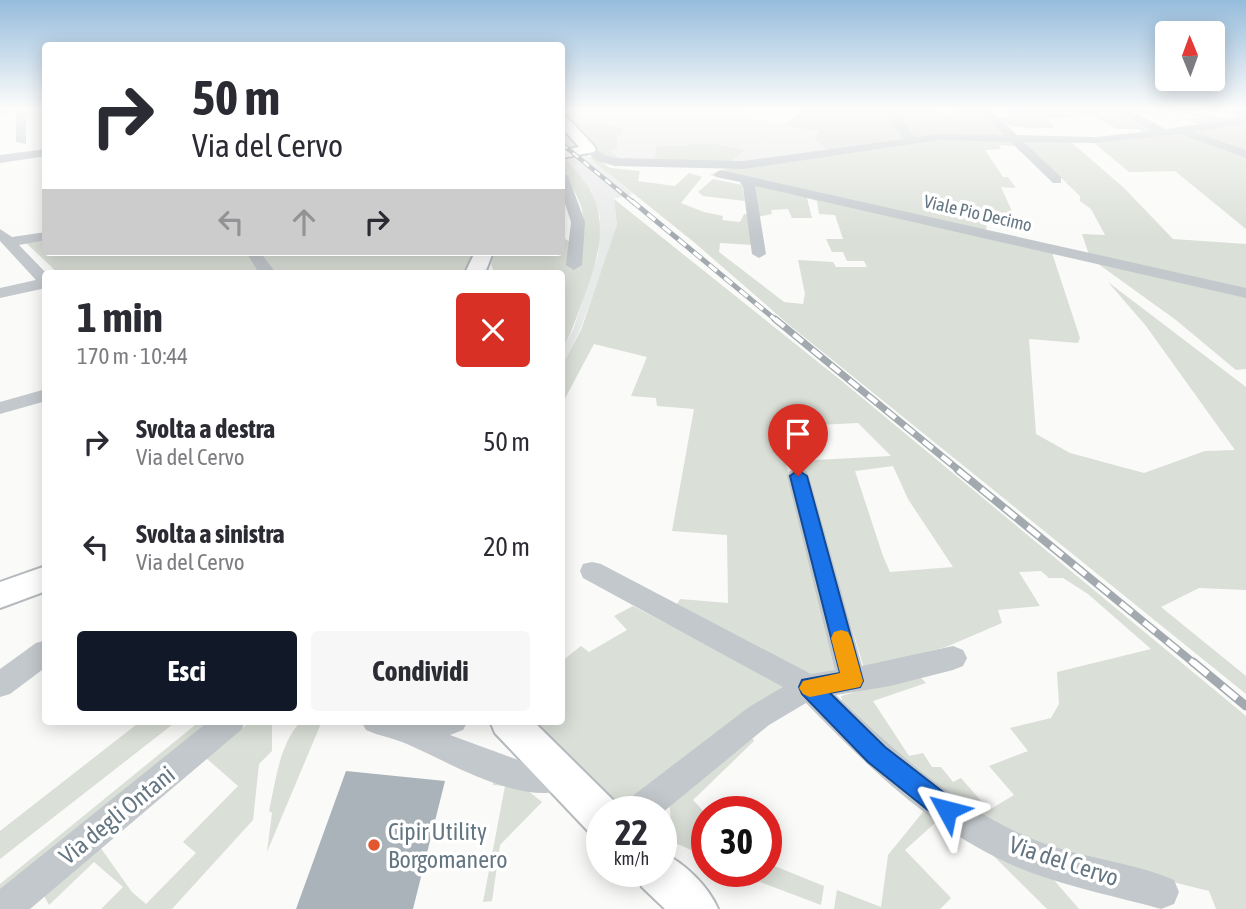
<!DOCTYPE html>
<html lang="it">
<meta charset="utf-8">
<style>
:root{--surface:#fff;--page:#f7f7f7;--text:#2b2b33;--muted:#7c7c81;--accent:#111827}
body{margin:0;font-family:"Asap Condensed",sans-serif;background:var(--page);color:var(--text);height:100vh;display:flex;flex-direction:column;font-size:26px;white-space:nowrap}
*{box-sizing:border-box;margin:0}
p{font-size:23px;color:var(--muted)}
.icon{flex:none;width:38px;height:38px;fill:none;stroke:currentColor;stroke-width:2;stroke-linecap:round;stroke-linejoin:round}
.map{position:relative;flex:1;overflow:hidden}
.details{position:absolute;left:42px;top:270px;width:523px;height:455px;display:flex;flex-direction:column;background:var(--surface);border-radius:7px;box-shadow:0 4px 18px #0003}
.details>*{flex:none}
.banner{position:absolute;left:42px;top:42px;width:523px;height:214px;border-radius:7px;box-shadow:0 4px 18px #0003;background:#fff;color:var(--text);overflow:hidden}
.needle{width:46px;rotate:359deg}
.tools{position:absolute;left:1155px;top:21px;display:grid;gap:14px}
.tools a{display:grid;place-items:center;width:70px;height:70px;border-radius:7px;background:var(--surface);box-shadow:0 4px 18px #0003;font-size:35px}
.speed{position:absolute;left:586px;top:796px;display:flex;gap:14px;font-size:35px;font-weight:700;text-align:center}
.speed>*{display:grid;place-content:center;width:91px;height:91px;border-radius:50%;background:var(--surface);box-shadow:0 4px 18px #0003;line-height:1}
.speed small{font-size:18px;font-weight:400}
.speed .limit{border:10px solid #d22;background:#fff;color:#111}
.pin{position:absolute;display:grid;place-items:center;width:60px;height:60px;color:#fff;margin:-72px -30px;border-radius:50% 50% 50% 0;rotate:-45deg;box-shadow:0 0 7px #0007}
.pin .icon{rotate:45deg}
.me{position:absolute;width:77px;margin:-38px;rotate:308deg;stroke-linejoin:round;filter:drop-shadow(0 0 5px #0008)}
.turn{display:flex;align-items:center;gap:24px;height:147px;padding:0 35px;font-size:32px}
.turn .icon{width:91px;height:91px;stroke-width:2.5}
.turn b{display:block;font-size:49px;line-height:60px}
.lanes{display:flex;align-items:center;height:66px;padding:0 35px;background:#0003;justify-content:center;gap:35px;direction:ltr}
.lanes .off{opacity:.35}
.round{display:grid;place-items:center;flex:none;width:74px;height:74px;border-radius:7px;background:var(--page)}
.summary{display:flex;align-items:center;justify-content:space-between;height:119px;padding:0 35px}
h1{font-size:42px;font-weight:700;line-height:52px}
.cta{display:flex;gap:14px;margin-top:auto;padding:14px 35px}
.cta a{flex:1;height:80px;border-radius:7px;background:var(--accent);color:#fff;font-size:28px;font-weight:700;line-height:80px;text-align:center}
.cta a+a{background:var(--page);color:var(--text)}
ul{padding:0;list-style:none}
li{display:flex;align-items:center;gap:21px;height:105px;padding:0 35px}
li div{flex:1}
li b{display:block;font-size:26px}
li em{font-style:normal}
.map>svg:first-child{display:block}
.built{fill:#e8e9e9}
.green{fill:#dadfd7;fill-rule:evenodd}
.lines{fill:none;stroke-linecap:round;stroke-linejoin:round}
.stream{stroke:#bbc7cb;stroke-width:2.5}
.building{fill:#aab3b9}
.major-casing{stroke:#b5babe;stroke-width:4}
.minor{fill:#c3c8cc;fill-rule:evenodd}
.major{fill:#fff;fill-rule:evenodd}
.rail-far4-casing{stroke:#a2aab0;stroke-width:4.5}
.rail-far3-casing{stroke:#a2aab0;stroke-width:5}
.rail-far2-casing{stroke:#a2aab0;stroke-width:7}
.rail-far1-casing{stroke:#a2aab0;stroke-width:8}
.rail-casing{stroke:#a2aab0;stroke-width:9}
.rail-far4{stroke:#fff;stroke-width:2.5;stroke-dasharray:7;stroke-linecap:butt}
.rail-far3{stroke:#fff;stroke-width:3.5;stroke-dasharray:10;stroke-linecap:butt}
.rail-far2{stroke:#fff;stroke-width:4.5;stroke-dasharray:12;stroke-linecap:butt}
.rail-far1{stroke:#fff;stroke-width:5;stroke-dasharray:15;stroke-linecap:butt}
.rail{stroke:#fff;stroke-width:6;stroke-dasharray:19;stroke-linecap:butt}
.route{fill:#1a73e8;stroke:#114b97;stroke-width:2}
.slow{fill:#f59e0b}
.poi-dot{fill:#e4572e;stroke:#fff;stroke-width:2.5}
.labels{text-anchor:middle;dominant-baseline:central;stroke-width:7;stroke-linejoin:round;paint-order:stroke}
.far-street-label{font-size:18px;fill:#657683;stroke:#fff}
.near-street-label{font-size:24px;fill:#657683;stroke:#fff}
.near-poi-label{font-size:24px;fill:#657683;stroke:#fff;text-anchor:start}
</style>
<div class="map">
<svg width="1246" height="909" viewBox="0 0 1246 909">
<rect width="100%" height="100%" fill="#fafaf8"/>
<g class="built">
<polygon points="562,110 745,110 745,118 820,131 814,140 833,153 763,163 615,162 584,142 562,120"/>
<polygon points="562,127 577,140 578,148 633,194 614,199 617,225 613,240 580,330 562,365 562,350 573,330 598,255 600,217 592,192 562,157"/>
</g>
<g class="green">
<polygon points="802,110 937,110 943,116 957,116 953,110 982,110 1010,138 959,136 830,151 814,140 819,131 784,126 797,114 855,122 799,113"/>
<path d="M988 110H1119L1156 130 1146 134 1138 129H1117L1091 115 1069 114 1072 118 1047 119 1054 126 1052 128C1032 128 1013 130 996 119L1010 115 1007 111Z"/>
<path d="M1127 110H1199L1225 119 1237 116 1218 110H1246V118L1200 125 1186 119H1199C1178 107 1150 119 1127 110Z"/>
<polygon points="1246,122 1246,153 1188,131"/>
<polygon points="581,124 622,126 622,134 617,135 617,149 609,151 619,158 616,161 603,154 573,125"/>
<polygon points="1180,132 1246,155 1246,229 1175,171 1129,172 1092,141"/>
<path d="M945 139 1011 141 1026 152H1020L1015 146 999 145 1001 149 985 150 1003 177H1008L1016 188 1001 187 1019 227 987 223 986 230 1052 253 1080 338 1078 343 1029 339 1036 434 1070 453 1144 473 1205 451 1235 450 1146 326 1108 282 1246 387V590L1199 588 1161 607 1246 676V694L788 324 695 243 588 157H594L610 168 640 171 638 181 675 186 689 173 702 177 681 203 704 212 723 216 722 220 740 222 744 214H747L752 245 720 243 719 252 784 302 803 304 805 294 798 260 833 262 836 267H867L864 261H847L843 252H832L826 239H843L835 215 819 214 817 201 807 198 812 218H792L788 209 771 210 772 214 757 217C754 175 749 183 710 175L725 169Z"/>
<polygon points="1023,141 1071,142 1123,187 1173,239 1246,244 1246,369 1236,370 1176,320 1090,258 1082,234 1105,235 1091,209 1080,201 1080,196"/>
<polygon points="690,144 714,144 745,150 730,162 653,162 657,146 689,146"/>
<path d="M562 159C569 162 575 170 581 177 613 214 598 260 583 300 576 318 571 334 562 350V273H494L491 264 495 252H562V237L570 242C574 236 581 228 582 222 587 200 562 180 562 159Z"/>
<polygon points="713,179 742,185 745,201 703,196 698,192"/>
<path d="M614 199 843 382 1246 716V909H1216L1209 891 1028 846 969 812 846 716 841 696 917 674 926 683 873 701 909 756 923 753 932 767H941L953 782 961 778 989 810 1014 795 989 766 1028 751 1010 728 1051 718 1059 704 1057 672 1151 649 1088 594 1063 578H1049L1041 571 1019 572 1040 606 998 610 1002 623 946 647 864 668 802 467 815 460 891 456 858 423 777 427 838 674 808 682 674 609 680 599 728 603 727 535 672 531 694 409 657 406 656 398 631 396 647 357 594 344 562 404V365L581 330 617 225ZM893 466 908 499 953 567 890 572 883 556 855 471Z"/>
<polygon points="45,236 46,252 478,252 470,273 58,273 23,240"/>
<polygon points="633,606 787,687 695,752 619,812 524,721 562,721 562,661 581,646 589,652 627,630 614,616"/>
<polygon points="141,721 177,721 0,859 0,831"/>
<polygon points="200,721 225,721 0,904 0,884"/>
<polygon points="251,721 272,721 272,751 259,764 253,820 172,909 101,909 123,887 94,862 49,905 43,894 100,847 132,892 146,904 196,853 183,842 238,786 206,758"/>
<path d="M301 721H322L267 852 272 813 269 811C276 780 279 745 301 721Z"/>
<polygon points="750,735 754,741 693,800 707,815 707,857 673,842 669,800"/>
<polygon points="493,775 522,786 542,802 500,845 492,901 483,902 505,786 493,785"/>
<polygon points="927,807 936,822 905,850 951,898 940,909 834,909 837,890 881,907 888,855"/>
<polygon points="947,810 1034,857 1079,909 1047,909"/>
<polygon points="767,863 824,886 821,905 752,879 754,872 766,872"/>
</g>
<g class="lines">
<polyline class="stream" points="1226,110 1246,115"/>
</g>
<polygon class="building" points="346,771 445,781 413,909 296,909"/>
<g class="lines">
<g class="major-casing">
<g id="major">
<polygon points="562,116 567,117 594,146 596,149 594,152 562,158 562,150 579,147 562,128"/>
<polygon points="475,252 493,252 485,273 465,273"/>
<polygon points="46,566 46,591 0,608 0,582"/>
<polygon points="490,721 533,721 616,803 620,812 602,812 602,837 588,831 495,733"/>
<path d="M662 853C684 862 709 887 718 909H665L642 887 636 872H662Z"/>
</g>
</g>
<g class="minor">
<polygon points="0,110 26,110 26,144 16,142 16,110 0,115"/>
<polygon points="883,110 893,110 915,137 939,134 1004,135 979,110 990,110 1017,135 1095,137 1152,131 1117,110 1130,110 1166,129 1246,117 1246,123 1194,132 1246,150 1246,158 1180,134 1095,143 1024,142 1061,177 1061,183 1053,183 1011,142 939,140 744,169 615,166 597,161 583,149 593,147 605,155 616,158 744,161 904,139"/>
<polygon points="46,149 46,156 0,163 0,155"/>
<polygon points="720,170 1246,288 1246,298 755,186 766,254 759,258 752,254 743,187 740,182 716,177 714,174"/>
<polygon points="562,172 568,176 585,222 582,265 574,270 566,265 571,222 562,194"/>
<polygon points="0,229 12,237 46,232 46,240 19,245 46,273 46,288 0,298 0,288 36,280 0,241"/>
<polygon points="246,252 260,252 276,273 259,273"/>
<polygon points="46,389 46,401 0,414 0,402"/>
<path d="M798 469 806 471 809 476 862 666 953 646 963 650 967 658 963 666 953 670 890 686 836 695C895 752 958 809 1035 840 1079 858 1130 861 1174 880L1179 892 1174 904 1161 909C1118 897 1073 888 1032 873 941 839 872 771 806 703L769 725 662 813 621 812 626 801 749 707 783 687 583 578 580 571 583 564 592 562 601 564 811 674 835 670 787 476 790 471Z"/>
<polygon points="46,640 46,667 10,694 0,697 0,669 36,643"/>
<polygon points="209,721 246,721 241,730 30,909 0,909 0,889"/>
<path d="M361 721H468L463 730 450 735 524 762H562L573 766 578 777 573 788C523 808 453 764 407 744 394 738 379 736 366 730Z"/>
</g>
<use href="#major" class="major"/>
<g class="rail-far4-casing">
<polyline id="rail-far4" points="562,144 634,203"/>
</g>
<g class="rail-far3-casing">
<polyline id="rail-far3" points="632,201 777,321"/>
</g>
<g class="rail-far2-casing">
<polyline id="rail-far2" points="775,319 961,472"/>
</g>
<g class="rail-far1-casing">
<polyline id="rail-far1" points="958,470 1195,664"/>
</g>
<g class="rail-casing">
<polyline id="rail" points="1193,662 1246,706"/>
</g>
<use href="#rail-far4" class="rail-far4"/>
<use href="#rail-far3" class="rail-far3"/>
<use href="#rail-far2" class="rail-far2"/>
<use href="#rail-far1" class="rail-far1"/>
<use href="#rail" class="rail"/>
</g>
<linearGradient id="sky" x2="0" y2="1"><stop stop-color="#96bcdc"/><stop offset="0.46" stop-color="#fdfdfc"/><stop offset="1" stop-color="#fdfdfc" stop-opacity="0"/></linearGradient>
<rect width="1246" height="237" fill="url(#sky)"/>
<polygon class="route" points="798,470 807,476 863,681 860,687 830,693 885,747 956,802 959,810 956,819 947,823 939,819 868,762 802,694 799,687 802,680 840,673 790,476"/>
<polygon class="slow" points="841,630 848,632 851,638 863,681 860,687 810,697 803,694 799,688 803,681 840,673 831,638 834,632"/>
<circle class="poi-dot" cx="374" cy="845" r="7"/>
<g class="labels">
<g class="far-street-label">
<text transform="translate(978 213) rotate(13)">Viale Pio Decimo</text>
</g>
<g class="near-street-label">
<text transform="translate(117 815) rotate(-39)">Via degli Ontani</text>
<text transform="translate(1064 861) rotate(18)">Via del Cervo</text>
</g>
<g class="near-poi-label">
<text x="388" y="831">Cipir Utility<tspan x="388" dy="28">Borgomanero</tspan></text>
</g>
</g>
</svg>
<div class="tools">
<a><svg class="needle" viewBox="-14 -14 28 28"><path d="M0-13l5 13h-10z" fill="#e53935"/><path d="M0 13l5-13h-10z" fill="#7c7c81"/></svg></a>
</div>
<div class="speed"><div>22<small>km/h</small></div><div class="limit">30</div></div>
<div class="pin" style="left:798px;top:476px;background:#d93025"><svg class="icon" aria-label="arrive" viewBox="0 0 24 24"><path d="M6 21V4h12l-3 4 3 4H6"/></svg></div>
<svg class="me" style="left:947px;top:810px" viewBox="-20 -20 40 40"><path d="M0-17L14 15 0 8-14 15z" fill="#1a73e8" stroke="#fff" stroke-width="4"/></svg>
<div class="banner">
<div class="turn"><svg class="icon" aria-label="right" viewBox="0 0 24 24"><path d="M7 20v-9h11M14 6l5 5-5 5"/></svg><div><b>50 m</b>Via del Cervo</div></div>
<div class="lanes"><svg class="icon off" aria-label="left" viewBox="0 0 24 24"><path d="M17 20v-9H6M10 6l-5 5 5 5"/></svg><svg class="icon off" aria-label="ahead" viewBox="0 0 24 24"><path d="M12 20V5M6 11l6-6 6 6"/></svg><svg class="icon" aria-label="right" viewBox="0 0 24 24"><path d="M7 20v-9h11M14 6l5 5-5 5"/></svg></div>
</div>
<section class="details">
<div class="summary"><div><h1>1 min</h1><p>170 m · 10:44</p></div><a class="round" style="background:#d93025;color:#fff"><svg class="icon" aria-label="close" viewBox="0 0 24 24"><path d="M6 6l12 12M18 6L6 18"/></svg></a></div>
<ul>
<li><svg class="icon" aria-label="right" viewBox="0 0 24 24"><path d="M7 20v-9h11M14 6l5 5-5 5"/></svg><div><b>Svolta a destra</b><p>Via del Cervo</p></div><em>50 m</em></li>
<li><svg class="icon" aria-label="left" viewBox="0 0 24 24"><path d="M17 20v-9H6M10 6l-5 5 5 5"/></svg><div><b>Svolta a sinistra</b><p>Via del Cervo</p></div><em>20 m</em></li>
</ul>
<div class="cta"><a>Esci</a><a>Condividi</a></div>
</section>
</div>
